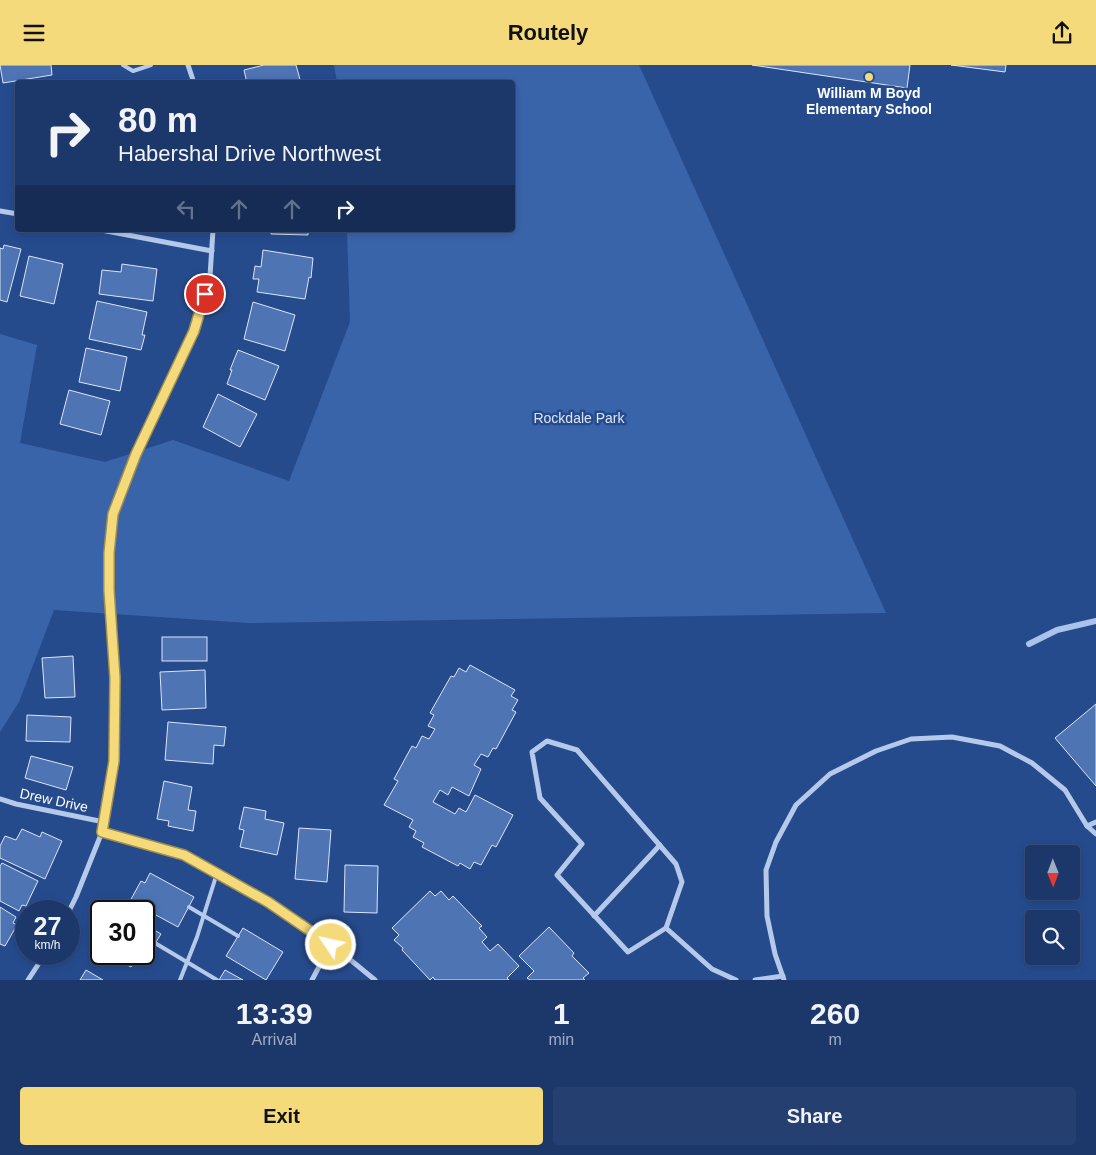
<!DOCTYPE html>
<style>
:root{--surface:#1c386a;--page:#253f70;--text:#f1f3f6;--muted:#a0acc1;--line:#3a527e;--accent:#f4da7a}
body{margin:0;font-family:Arial,sans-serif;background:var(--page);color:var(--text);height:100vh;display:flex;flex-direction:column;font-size:19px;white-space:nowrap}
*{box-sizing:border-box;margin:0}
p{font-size:16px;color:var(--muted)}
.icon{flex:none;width:28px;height:28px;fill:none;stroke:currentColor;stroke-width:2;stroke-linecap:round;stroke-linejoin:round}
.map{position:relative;height:915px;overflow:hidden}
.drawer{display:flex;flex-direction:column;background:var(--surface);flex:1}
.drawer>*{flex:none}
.banner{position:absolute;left:15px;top:15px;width:500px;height:152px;border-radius:5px;box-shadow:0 2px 8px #0003,0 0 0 1px var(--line);background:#1c386a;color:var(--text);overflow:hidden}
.needle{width:32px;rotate:179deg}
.controls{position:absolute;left:1025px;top:780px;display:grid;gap:10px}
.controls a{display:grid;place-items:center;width:55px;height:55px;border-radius:5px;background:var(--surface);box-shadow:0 2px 8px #0003,0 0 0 1px var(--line);font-size:25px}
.speed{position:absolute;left:15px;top:835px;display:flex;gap:10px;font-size:25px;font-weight:700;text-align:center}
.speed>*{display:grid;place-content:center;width:65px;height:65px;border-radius:50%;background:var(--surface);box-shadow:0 2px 8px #0003,0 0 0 1px var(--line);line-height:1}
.speed small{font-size:12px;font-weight:400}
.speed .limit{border:2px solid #111;border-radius:8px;background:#fff;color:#111}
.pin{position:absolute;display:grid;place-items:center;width:42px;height:42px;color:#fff;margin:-21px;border:2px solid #fff;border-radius:50%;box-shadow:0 1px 5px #0007}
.me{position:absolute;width:55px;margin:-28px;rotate:304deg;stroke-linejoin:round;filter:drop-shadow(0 0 4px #0008)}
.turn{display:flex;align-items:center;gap:18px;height:105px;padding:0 20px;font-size:22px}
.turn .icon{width:65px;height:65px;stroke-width:2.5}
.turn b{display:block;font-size:35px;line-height:42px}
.lanes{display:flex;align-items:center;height:48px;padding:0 20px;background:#0003;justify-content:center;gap:25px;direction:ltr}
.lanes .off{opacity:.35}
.eta{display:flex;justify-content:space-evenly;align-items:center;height:85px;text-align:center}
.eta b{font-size:30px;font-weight:600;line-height:35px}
.cta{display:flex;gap:10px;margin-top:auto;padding:10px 20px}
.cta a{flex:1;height:58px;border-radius:5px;background:var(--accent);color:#111;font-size:20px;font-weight:600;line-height:58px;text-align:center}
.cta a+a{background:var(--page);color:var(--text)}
header{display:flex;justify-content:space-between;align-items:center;height:65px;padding:0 20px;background:var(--accent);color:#111;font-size:22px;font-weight:600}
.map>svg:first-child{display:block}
.green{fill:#3a64aa}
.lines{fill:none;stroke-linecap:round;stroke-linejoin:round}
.stream{stroke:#aac3eb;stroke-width:6}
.building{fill:#4e74b4;stroke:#dae5f8}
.service{stroke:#b5caeb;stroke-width:4}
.minor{stroke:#b5caeb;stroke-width:5}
.route-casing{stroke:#9f8e4f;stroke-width:12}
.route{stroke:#f4da7a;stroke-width:9}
.poi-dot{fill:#f4da7a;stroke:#264b8d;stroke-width:2}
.labels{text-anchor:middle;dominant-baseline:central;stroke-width:5;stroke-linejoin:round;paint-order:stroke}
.poi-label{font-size:14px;font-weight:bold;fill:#fff;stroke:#264b8d}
.park-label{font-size:14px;fill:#dae5f8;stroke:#264b8d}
.street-label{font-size:14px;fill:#fff;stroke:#264b8d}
</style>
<header><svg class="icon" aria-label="menu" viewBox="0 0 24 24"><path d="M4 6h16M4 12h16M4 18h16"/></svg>Routely<svg class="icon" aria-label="share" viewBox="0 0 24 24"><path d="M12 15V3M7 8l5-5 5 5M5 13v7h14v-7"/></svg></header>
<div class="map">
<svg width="1096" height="915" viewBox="0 0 1096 915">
<rect width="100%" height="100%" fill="#264b8d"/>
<polygon class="green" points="334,0 639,0 886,548 249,558 54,545 19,637 0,667 0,269 37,280 20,378 105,397 173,375 289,416 350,257 347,165 512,165 512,18 337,17"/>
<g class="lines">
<polyline class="stream" points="1029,579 1057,565 1096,556"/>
</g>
<g class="building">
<polygon points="0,0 51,0 52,10 3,18"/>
<polygon points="264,0 296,0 301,18 247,18 244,5"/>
<polygon points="752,0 910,0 907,23"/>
<polygon points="951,0 1006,0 1005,7"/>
<polygon points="271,165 308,165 308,170 271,169"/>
<polygon points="4,180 21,184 7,237 0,235 0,183 3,184"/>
<polygon points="263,185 313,193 311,213 309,212 305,234 257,227 259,214 253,214 255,201 261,202"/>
<polygon points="29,191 63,199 54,239 20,231"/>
<polygon points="122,199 157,204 153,236 99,229 102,205 121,207"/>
<polygon points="97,236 147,247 142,270 145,270 141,285 89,274"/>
<polygon points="253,237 295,250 285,286 244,274"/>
<polygon points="86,283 127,292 120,326 79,317"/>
<polygon points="238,285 279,301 265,335 227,319 232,305 230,305"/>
<polygon points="69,325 110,336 101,370 60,359"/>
<polygon points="218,329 257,349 240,382 203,362"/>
<rect x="162" y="572" width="45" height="24"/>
<polygon points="73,591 75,632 45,633 42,593"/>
<polygon points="470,600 515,625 511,631 518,635 512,645 516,647 496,684 493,683 488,692 481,689 474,700 481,704 469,731 452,722 448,730 440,725 433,737 455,749 459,743 466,747 475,730 513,750 496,782 492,780 481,800 474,797 470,804 460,798 458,801 422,782 424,778 413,772 416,766 409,762 413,755 384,740 398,716 394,714 412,681 416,683 422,671 429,674 435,664 428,661 434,650 430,648 451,611 454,612 459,603 466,607"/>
<polygon points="205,605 206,643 162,645 160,607"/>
<polygon points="1096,639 1096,721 1055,673"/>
<polygon points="27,650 71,652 70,677 26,676"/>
<polygon points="168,657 226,662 224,681 214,680 213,699 165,695"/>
<polygon points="31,691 73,702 66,725 25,713"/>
<polygon points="164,716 192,722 188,745 196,746 193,766 168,761 169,756 157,754"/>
<polygon points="244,742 266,746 265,754 284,758 277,790 240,782 244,765 239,764"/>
<polygon points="299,763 331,765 327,817 295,814"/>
<polygon points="22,764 40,772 42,767 62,776 45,814 0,793 0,781 5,771 16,775"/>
<polygon points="2,798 38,816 26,841 22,840 19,846 0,836 0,801"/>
<polygon points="345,800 378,801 377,848 344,847"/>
<polygon points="150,808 194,832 178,862 130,836 141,816 145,818"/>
<polygon points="430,826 435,831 441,826 449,835 453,831 482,861 479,863 487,872 482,877 490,886 498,879 519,901 507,913 509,915 435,915 433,912 430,915 402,885 403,883 394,875 399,870 392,863"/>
<polygon points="0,842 16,852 13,858 17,860 5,881 0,879"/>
<polygon points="144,859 161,869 151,885 144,881"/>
<polygon points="549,862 574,888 572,891 589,908 583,913 585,915 530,915 527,913 534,906 519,891"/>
<polygon points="243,863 283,887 266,915 226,891"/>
<polygon points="108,889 138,889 131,902"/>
<polygon points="86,905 103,915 80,915"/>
<polygon points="225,905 243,915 219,915"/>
</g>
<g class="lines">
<g class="service">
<polyline points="123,0 133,6 151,0"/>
<polyline points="189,842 238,871"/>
<polyline points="155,878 217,915"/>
<polyline points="180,915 197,872 217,808"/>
</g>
<g class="minor">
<polyline points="188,0 194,18"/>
<polyline points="0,146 18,149"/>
<polyline points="101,165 212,186"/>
<polygon points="547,676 577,685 676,799 682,817 666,863 628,887 557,810 582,779 540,733 532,687"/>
<polyline points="0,734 16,739 104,757"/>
<polyline points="1087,761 1096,757"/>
<polyline points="102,767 184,790 268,837 331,879 375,915"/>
<polyline points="69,846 76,832 102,767 114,696 115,613 109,525 109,488 113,449 136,389 195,266 210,211 213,165"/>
<polyline points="594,851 660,780"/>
<polyline points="666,863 712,904 736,915"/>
<polyline points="28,915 45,889"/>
<polyline points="312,915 331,879"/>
<polyline points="755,915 783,911"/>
<polyline points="784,915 775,889 767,851 766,805 776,777 796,740 830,709 876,686 911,674 952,672 1000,681 1032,698 1065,725 1087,761 1096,769"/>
</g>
</g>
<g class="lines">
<g class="route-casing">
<polyline id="route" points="205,229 194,266 136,389 113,449 109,488 109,525 115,613 114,696 102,767 184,790 268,837 331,880"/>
</g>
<use href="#route" class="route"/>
</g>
<circle class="poi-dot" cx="869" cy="12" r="5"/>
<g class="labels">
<g class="poi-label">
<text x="869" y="28">William M Boyd<tspan x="869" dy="16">Elementary School</tspan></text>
</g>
<g class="park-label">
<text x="579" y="353">Rockdale Park</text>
</g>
<g class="street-label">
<text transform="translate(54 735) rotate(12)">Drew Drive</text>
</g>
</g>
</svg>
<div class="controls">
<a><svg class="needle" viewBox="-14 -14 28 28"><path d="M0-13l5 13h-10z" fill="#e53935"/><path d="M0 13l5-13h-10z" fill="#a0acc1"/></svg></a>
<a><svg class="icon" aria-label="search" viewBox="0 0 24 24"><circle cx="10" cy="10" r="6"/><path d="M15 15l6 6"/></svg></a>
</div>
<div class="speed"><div>27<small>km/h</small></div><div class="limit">30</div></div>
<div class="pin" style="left:205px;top:229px;background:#d93025"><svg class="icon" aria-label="arrive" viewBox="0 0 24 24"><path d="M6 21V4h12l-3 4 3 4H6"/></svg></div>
<svg class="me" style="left:331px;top:880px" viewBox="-20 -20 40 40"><circle r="17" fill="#f4da7a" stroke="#fff" stroke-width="3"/><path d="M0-11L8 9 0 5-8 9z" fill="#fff"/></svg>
<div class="banner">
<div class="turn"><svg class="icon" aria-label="right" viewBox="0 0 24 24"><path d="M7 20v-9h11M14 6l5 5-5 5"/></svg><div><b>80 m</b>Habershal Drive Northwest</div></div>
<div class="lanes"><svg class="icon off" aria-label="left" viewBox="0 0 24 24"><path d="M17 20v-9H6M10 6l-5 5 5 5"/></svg><svg class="icon off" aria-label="ahead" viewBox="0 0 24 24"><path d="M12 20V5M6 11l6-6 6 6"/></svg><svg class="icon off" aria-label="ahead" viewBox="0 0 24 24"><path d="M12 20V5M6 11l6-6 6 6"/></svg><svg class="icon" aria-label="right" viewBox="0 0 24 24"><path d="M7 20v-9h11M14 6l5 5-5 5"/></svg></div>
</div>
</div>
<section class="drawer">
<div class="eta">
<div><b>13:39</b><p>Arrival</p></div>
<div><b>1</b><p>min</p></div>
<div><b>260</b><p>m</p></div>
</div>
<div class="cta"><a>Exit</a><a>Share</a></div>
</section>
